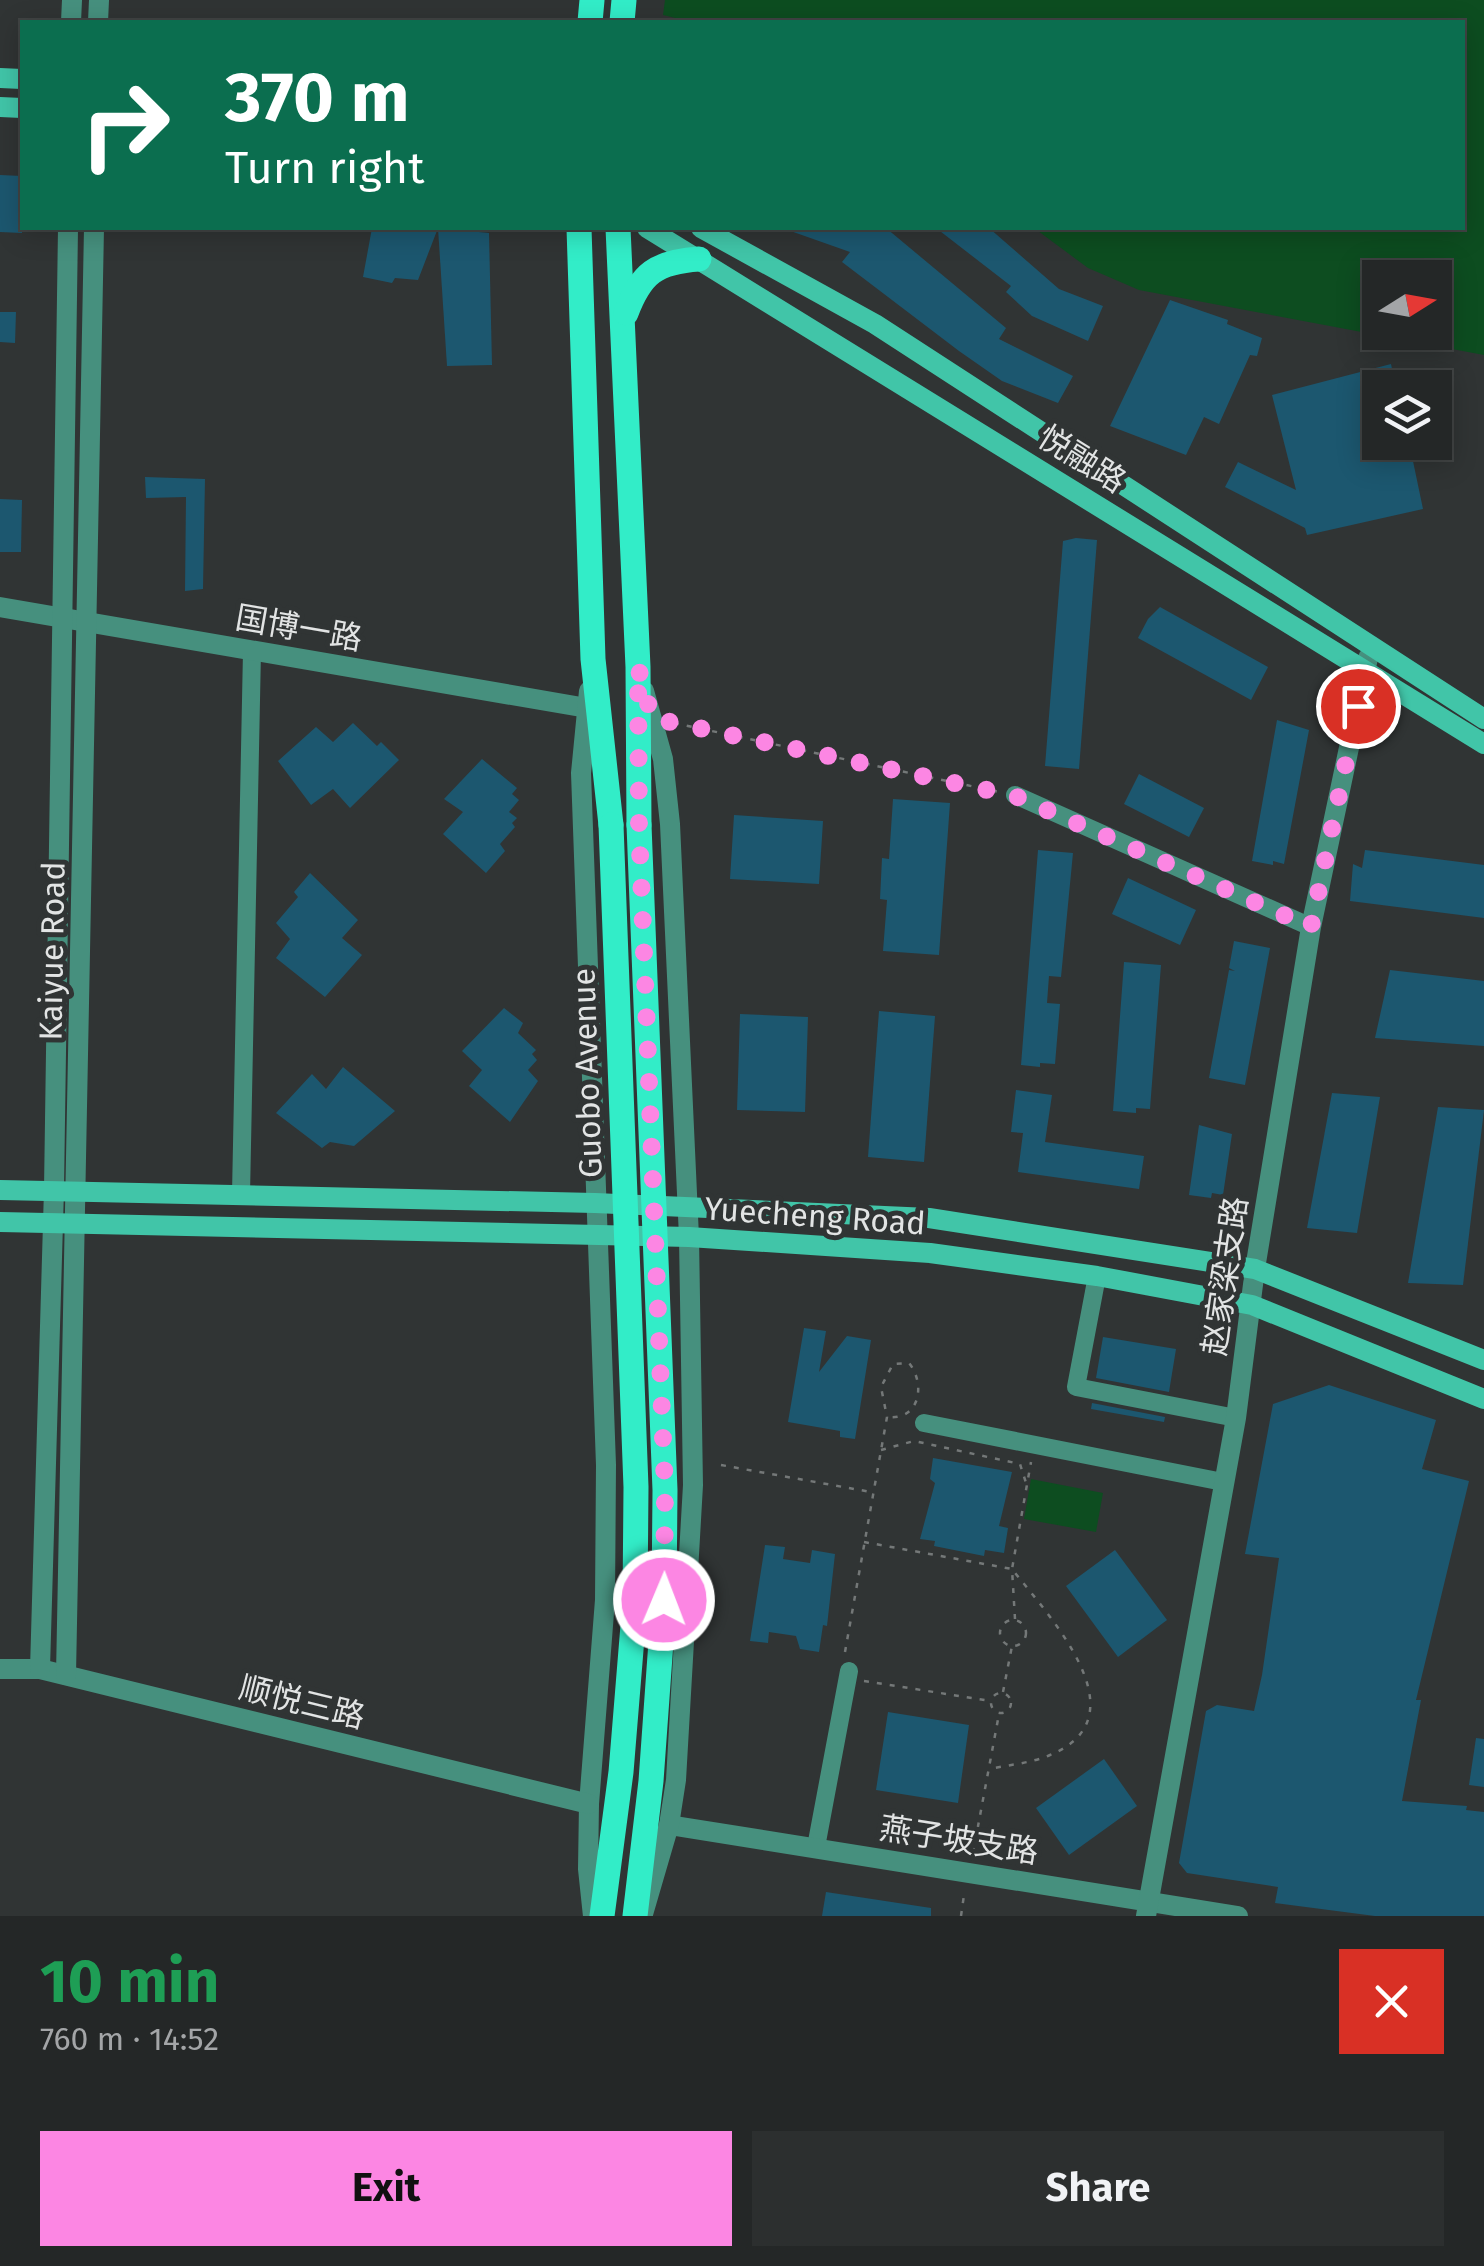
<!DOCTYPE html>
<meta charset="utf-8">
<style>
:root{--surface:#242727;--page:#2c2f2f;--text:#f1f3f6;--muted:#a3a5a7;--line:#414444;--accent:#fc86e3}
body{margin:0;font-family:"Fira Sans","Noto Sans SC",sans-serif;background:var(--page);color:var(--text);height:100vh;display:flex;flex-direction:column;font-size:38px;white-space:nowrap}
*{box-sizing:border-box;margin:0}
p{font-size:32px;color:var(--muted)}
.icon{flex:none;width:55px;height:55px;fill:none;stroke:currentColor;stroke-width:2;stroke-linecap:round;stroke-linejoin:round}
.map{position:relative;height:1916px;overflow:hidden}
.side{display:flex;flex-direction:column;background:var(--surface);flex:1}
.side>*{flex:none}
.guide{position:absolute;left:20px;top:20px;width:1445px;height:210px;border-radius:0px;box-shadow:0 5px 25px #0003,0 0 0 2px var(--line);background:#0b6e4f;color:#fff;overflow:hidden}
.needle{width:65px;rotate:79deg}
.controls{position:absolute;left:1362px;top:260px;display:grid;gap:20px}
.controls a{display:grid;place-items:center;width:90px;height:90px;border-radius:0px;background:var(--surface);box-shadow:0 5px 25px #0003,0 0 0 2px var(--line);font-size:50px}
.pin{position:absolute;display:grid;place-items:center;width:85px;height:85px;color:#fff;margin:-42px;border:5px solid #fff;border-radius:50%;box-shadow:0 2px 10px #0007}
.me{position:absolute;width:110px;margin:-55px;rotate:1deg;stroke-linejoin:round;filter:drop-shadow(0 0 8px #0008)}
.turn{display:flex;align-items:center;gap:35px;height:210px;padding:0 40px;font-size:45px}
.turn .icon{width:130px;height:130px;stroke-width:2.5}
.turn b{display:block;font-size:70px;line-height:85px}
.round{display:grid;place-items:center;flex:none;width:105px;height:105px;border-radius:0px;background:var(--page)}
.overview{display:flex;align-items:center;justify-content:space-between;height:170px;padding:0 40px}
h1{font-size:60px;font-weight:700;line-height:75px;color:#1e9e55}
.button{display:flex;gap:20px;margin-top:auto;padding:20px 40px}
.button a{flex:1;height:115px;border-radius:0px;background:var(--accent);color:#111;font-size:40px;font-weight:700;line-height:115px;text-align:center}
.button a+a{background:var(--page);color:var(--text)}
.map>svg:first-child{display:block}
.green{fill:#0d4d20;fill-rule:evenodd}
.building{fill:#1c576f}
.lines{fill:none;stroke-linecap:round;stroke-linejoin:round}
.path{stroke:#747878;stroke-width:2.5;stroke-dasharray:5 8;stroke-linecap:butt}
.minor{stroke:#46907e;stroke-width:18}
.tertiary{stroke:#46907e;stroke-width:20}
.secondary{stroke:#41c5a8;stroke-width:20}
.primary{stroke:#32edc8;stroke-width:25}
.primary-bridge{stroke:#32edc8;stroke-width:25}
.route{stroke:#fc86e3;stroke-width:18;stroke-dasharray:0 32.4}
.labels{text-anchor:middle;dominant-baseline:central;stroke-width:10;stroke-linejoin:round;paint-order:stroke}
.street-label{font-size:32px;fill:#e2e4e4;stroke:#303434}
</style>
<div class="map">
<svg width="1484" height="1916" viewBox="0 0 1484 1916">
<rect width="100%" height="100%" fill="#303434"/>
<g class="green">
<path d="M665 0H1484V355L1139 290 1088 268 1034 228H1462V22H692L663 15ZM1380 278H1435V332H1380Z"/>
<polygon points="1031,1479 1103,1493 1096,1532 1024,1519"/>
</g>
<g class="building">
<polygon points="0,175 22,176 22,233 0,232"/>
<polygon points="372,228 438,228 418,280 395,278 392,283 363,277"/>
<polygon points="438,228 489,233 492,365 447,366"/>
<polygon points="782,228 886,228 1006,328 999,339 1073,376 1058,403 1002,381 959,351 842,262 850,252"/>
<polygon points="936,228 989,228 1059,289 1103,306 1088,341 1032,316 1006,292 1011,286"/>
<polygon points="1170,300 1228,320 1227,324 1262,338 1257,356 1250,355 1219,424 1204,417 1186,455 1110,426"/>
<polygon points="0,312 16,312 15,343 0,342"/>
<polygon points="1391,364 1396,388 1380,388 1380,442 1409,442 1423,509 1307,535 1305,528 1225,487 1238,462 1296,490 1272,395"/>
<polygon points="145,477 205,479 203,589 185,591 186,497 146,498"/>
<polygon points="0,499 22,500 21,552 0,552"/>
<polygon points="1076,538 1097,540 1079,769 1045,766 1063,541"/>
<polygon points="1160,607 1268,667 1251,700 1138,638 1148,619"/>
<polygon points="1277,720 1309,730 1284,864 1273,861 1273,865 1252,861"/>
<polygon points="353,723 377,746 381,742 399,760 350,808 333,789 311,805 278,761 316,727 333,742"/>
<polygon points="482,759 517,788 512,794 519,800 509,812 517,818 512,823 515,827 500,844 505,851 486,873 443,834 463,812 444,799"/>
<polygon points="1139,774 1204,808 1189,837 1124,804"/>
<polygon points="893,799 950,803 939,955 883,951 887,900 880,899 882,858 889,859"/>
<polygon points="734,815 823,821 819,884 730,879"/>
<polygon points="1038,850 1073,853 1061,977 1049,976 1047,1003 1060,1004 1055,1064 1040,1063 1040,1067 1021,1065"/>
<polygon points="1365,850 1484,865 1484,918 1350,901 1353,864 1362,868"/>
<polygon points="310,873 358,920 342,938 362,955 325,997 276,958 290,939 276,923 298,897 294,892"/>
<polygon points="1128,878 1196,910 1180,945 1112,914"/>
<polygon points="1234,941 1270,948 1245,1085 1209,1078 1229,970 1235,971 1229,968"/>
<polygon points="1124,962 1161,965 1150,1109 1136,1108 1136,1113 1113,1111"/>
<polygon points="1390,970 1484,981 1484,1046 1375,1038"/>
<polygon points="504,1008 523,1023 518,1033 536,1050 532,1054 537,1060 528,1070 538,1081 510,1122 469,1086 482,1070 462,1051"/>
<polygon points="879,1011 935,1016 924,1162 868,1157"/>
<polygon points="740,1014 808,1017 805,1112 737,1110"/>
<polygon points="343,1067 395,1111 354,1146 330,1142 322,1148 276,1113 312,1074 326,1089"/>
<polygon points="1016,1090 1052,1095 1045,1142 1144,1156 1139,1189 1018,1172 1023,1133 1011,1132"/>
<polygon points="1332,1093 1380,1097 1357,1233 1307,1228"/>
<polygon points="1438,1107 1484,1110 1463,1285 1408,1283"/>
<polygon points="1199,1125 1232,1134 1223,1195 1212,1193 1211,1198 1189,1195"/>
<polygon points="804,1328 826,1331 819,1372 847,1336 871,1340 855,1439 840,1437 840,1431 788,1422"/>
<polygon points="1103,1337 1176,1349 1169,1392 1096,1378"/>
<polygon points="1329,1385 1436,1420 1422,1469 1469,1481 1416,1700 1421,1700 1402,1801 1467,1806 1466,1810 1484,1812 1484,1916 1375,1916 1275,1903 1278,1887 1187,1873 1179,1863 1206,1711 1217,1705 1254,1711 1262,1675 1279,1558 1245,1554 1273,1404"/>
<polygon points="1092,1403 1165,1417 1164,1422 1091,1409"/>
<polygon points="933,1458 1012,1472 999,1526 1008,1528 1004,1553 985,1550 984,1556 934,1546 935,1541 920,1539 935,1483 930,1479"/>
<polygon points="765,1545 785,1547 783,1559 810,1563 812,1550 835,1554 827,1626 823,1625 819,1652 800,1649 796,1636 769,1632 768,1643 750,1641"/>
<polygon points="1115,1550 1167,1620 1118,1657 1066,1586"/>
<polygon points="888,1712 969,1725 958,1803 876,1790"/>
<polygon points="1476,1738 1484,1739 1484,1787 1469,1785"/>
<polygon points="1104,1759 1137,1806 1069,1855 1036,1808"/>
<polygon points="826,1892 931,1908 931,1916 822,1916"/>
</g>
<g class="lines">
<g class="path">
<polyline points="674,723 999,792"/>
<polyline points="881,1450 914,1441 1020,1464 1026,1483"/>
<polyline points="721,1465 871,1492"/>
<path d="M864 1542 1012 1569C1047 1614 1145 1716 1050 1755 1032 1763 1008 1765 989 1769"/>
<polyline points="1015,1619 1012,1569 1031,1462"/>
<circle cx="1013" cy="1633" r="13"/>
<path d="M845 1652 887 1417 881 1387 893 1364 909 1363C926 1384 920 1421 887 1417"/>
<polyline points="864,1681 991,1701"/>
<polyline points="1003,1692 1012,1646"/>
<circle cx="1001" cy="1703" r="10"/>
<polyline points="973,1853 999,1714"/>
<polyline points="961,1916 964,1895"/>
</g>
<g class="minor">
<polyline points="1015,795 1311,927"/>
<polyline points="241,1194 252,651"/>
<polyline points="1097,1276 1076,1387 1236,1418"/>
<polyline points="924,1423 1223,1482"/>
<polyline points="816,1847 849,1671"/>
</g>
<g class="tertiary">
<polyline points="71,22 72,0"/>
<polyline points="98,22 99,0"/>
<polyline points="0,607 587,708"/>
<polyline points="589,691 581,773 606,1465 605,1600 589,1804 588,1869 593,1916"/>
<polyline points="0,1669 40,1669 589,1804"/>
<polyline points="40,1669 54,1189 68,228"/>
<polyline points="66,1675 94,228"/>
<polyline points="669,1825 1238,1916"/>
<polyline points="643,1914 669,1825 676,1780 693,1485 689,1237 670,824 663,759 644,691"/>
<polyline points="1146,1916 1236,1418 1255,1269 1311,927 1368,658"/>
</g>
<g class="secondary">
<polyline points="0,78 22,79"/>
<polyline points="0,107 22,108"/>
<polyline points="647,228 1484,744"/>
<polyline points="701,228 875,324 1484,719"/>
<polyline points="0,1190 595,1203 929,1218 1255,1269 1484,1360"/>
<polyline points="0,1222 689,1237 930,1253 1097,1276 1252,1305 1484,1399"/>
</g>
<g class="primary">
<polyline points="590,22 592,0"/>
<polyline points="622,22 624,0"/>
<polyline points="579,228 593,659 611,825"/>
<polyline points="618,228 638,667 639,825"/>
<path d="M626 313C641 273 656 262 699 259"/>
<polyline points="602,1916 621,1772 635,1601"/>
<polyline points="635,1916 651,1781 664,1600"/>
</g>
<g class="primary-bridge">
<polyline points="611,825 636,1487 635,1601"/>
<polyline points="639,825 665,1490 664,1600"/>
</g>
</g>
<g class="lines">
<polyline class="route" points="664,1600 665,1490 639,825 638,667 652,718 1015,796 1311,927 1358,706"/>
</g>
<g class="labels">
<g class="street-label">
<text transform="translate(1082 459) rotate(32)">悦融路</text>
<text transform="translate(299 628) rotate(10)">国博一路</text>
<text transform="translate(52 951) rotate(-89)">Kaiyue Road</text>
<text transform="translate(587 1073) rotate(-92)">Guobo Avenue</text>
<text transform="translate(815 1216) rotate(4)">Yuecheng Road</text>
<text transform="translate(1225 1276) rotate(-82)">赵家梁支路</text>
<text transform="translate(302 1702) rotate(14)">顺悦三路</text>
<text transform="translate(959 1840) rotate(9)">燕子坡支路</text>
</g>
</g>
</svg>
<div class="controls">
<a><svg class="needle" viewBox="-14 -14 28 28"><path d="M0-13l5 13h-10z" fill="#e53935"/><path d="M0 13l5-13h-10z" fill="#a3a5a7"/></svg></a>
<a><svg class="icon" aria-label="layers" viewBox="0 0 24 24"><path d="M12 4l9 5-9 5-9-5zM3 14l9 5 9-5"/></svg></a>
</div>
<div class="pin" style="left:1358px;top:706px;background:#d93025"><svg class="icon" aria-label="arrive" viewBox="0 0 24 24"><path d="M6 21V4h12l-3 4 3 4H6"/></svg></div>
<svg class="me" style="left:664px;top:1600px" viewBox="-20 -20 40 40"><circle r="17" fill="#fc86e3" stroke="#fff" stroke-width="3"/><path d="M0-11L8 9 0 5-8 9z" fill="#fff"/></svg>
<div class="guide">
<div class="turn"><svg class="icon" aria-label="right" viewBox="0 0 24 24"><path d="M7 20v-9h11M14 6l5 5-5 5"/></svg><div><b>370 m</b>Turn right</div></div>
</div>
</div>
<section class="side">
<div class="overview"><div><h1>10 min</h1><p>760 m · 14:52</p></div><a class="round" style="background:#d93025;color:#fff"><svg class="icon" aria-label="close" viewBox="0 0 24 24"><path d="M6 6l12 12M18 6L6 18"/></svg></a></div>
<div class="button"><a>Exit</a><a>Share</a></div>
</section>
